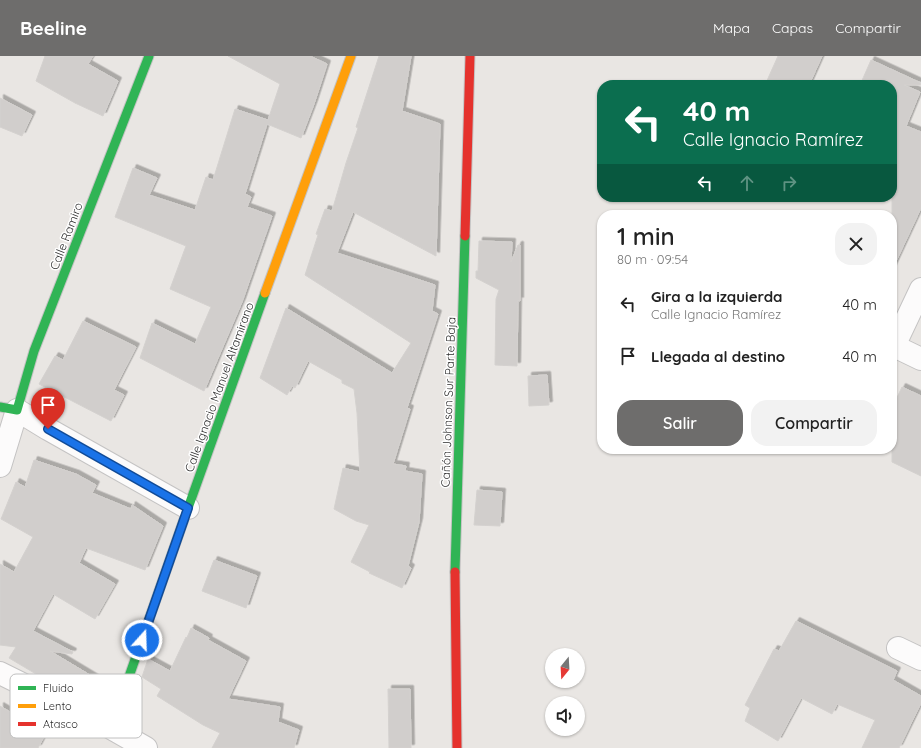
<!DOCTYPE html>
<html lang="es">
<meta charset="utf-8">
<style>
:root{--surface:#fff;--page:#f2f2f2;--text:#222;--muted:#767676;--accent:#6e6d6c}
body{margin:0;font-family:Quicksand,sans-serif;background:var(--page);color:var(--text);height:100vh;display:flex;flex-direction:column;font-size:15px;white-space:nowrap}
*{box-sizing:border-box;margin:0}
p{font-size:13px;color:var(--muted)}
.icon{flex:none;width:22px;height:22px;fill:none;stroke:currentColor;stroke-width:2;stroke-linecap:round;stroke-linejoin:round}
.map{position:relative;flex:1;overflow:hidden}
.drawer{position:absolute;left:597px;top:154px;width:300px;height:244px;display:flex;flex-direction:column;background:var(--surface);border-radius:16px;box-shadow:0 1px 3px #0004}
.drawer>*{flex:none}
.top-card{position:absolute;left:597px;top:24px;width:300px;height:122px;border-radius:16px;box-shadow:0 1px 3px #0004;background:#0b6e4f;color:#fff;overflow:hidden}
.needle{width:26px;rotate:198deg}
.fabs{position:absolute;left:545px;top:592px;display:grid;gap:8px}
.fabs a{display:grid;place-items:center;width:40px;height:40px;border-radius:50%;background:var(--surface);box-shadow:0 1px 3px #0004;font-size:20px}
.pin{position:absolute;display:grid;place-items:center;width:34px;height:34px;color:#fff;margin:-41px -17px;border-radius:50% 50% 50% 0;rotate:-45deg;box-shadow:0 0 4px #0007}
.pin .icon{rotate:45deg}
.me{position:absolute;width:44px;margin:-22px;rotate:20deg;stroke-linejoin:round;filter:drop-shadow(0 0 3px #0008)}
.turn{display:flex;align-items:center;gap:14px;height:84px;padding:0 20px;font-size:18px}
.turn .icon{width:52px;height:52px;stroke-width:2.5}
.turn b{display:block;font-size:28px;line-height:34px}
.lanes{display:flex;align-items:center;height:38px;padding:0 20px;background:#0003;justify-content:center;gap:20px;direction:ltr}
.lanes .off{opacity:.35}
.round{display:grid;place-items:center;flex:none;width:42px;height:42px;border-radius:16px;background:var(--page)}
.headline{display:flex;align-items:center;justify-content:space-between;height:68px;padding:0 20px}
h1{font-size:24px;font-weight:600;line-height:30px}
.primary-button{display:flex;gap:8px;margin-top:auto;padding:8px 20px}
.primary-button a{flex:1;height:46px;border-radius:16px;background:var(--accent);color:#fff;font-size:16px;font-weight:600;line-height:46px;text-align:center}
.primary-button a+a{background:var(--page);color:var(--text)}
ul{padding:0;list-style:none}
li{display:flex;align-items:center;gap:12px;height:52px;padding:0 20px}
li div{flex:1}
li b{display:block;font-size:15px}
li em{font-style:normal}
header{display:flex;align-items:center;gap:24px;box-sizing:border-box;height:56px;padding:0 20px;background:var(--accent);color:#fff}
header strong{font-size:19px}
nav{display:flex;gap:22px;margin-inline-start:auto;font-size:14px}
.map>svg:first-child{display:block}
.building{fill:#d1cecc;stroke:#d4d1cf;filter:url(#shadow)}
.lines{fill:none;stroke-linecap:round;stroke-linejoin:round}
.street-casing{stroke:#c4c3c3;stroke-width:24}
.fast-casing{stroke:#c4c3c3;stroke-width:11}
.slow-casing{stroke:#c4c3c3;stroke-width:11}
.jam-casing{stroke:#c4c3c3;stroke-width:11}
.street{stroke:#fcfbfb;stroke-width:22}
.fast{stroke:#30b455;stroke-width:9}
.slow{stroke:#ff9f0a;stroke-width:9}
.jam{stroke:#e5322d;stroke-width:9}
.route-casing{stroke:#114b97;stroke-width:10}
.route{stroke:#1a73e8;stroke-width:7}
.labels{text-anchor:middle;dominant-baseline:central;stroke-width:3;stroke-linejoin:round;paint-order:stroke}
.street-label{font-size:12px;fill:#2c2c2c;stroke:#fff}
.key{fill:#fff;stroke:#c0c0c0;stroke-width:1}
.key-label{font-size:11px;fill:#2c2c2c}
</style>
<header>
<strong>Beeline</strong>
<nav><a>Mapa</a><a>Capas</a><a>Compartir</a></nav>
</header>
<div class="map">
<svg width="921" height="692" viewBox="0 0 921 692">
<defs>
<filter id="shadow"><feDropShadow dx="3.5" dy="-3.5" stdDeviation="0" flood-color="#0004"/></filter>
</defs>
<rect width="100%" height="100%" fill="#e9e6e3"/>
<g class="building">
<polygon points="45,0 93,0 88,8 118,25 103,60 75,47 36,25"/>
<polygon points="228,0 310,0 327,8 314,48 301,82 267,68 245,138 251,141 247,151 272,160 242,246 204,335 140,302 152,267 195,288 211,251 170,233 186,190 115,161 133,112 157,122 149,139 195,154 206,121 213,124 235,53 268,64 280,28"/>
<polygon points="379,0 411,0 402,55 440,68 436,200 353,156 337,197 435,229 432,255 438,258 407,352 410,353 393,408 406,410 405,415 422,418 419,466 408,510 411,512 402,532 369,517 370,516 351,506 369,469 356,465 334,453 343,412 360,416 357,357 354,333 342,327 342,324 308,305 295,332 292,330 287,339 260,322 286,252 392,317 411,287 305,219 318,179 316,178 325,153 332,155 346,107 358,72 356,71"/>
<polygon points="778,0 822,0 809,29 765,29"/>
<polygon points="871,4 921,27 921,29 904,29 920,36 906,70 921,76 921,152 892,214 892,29 860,29"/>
<polygon points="0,42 32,59 22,80 0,71"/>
<polygon points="479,185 512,186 511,206 518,189 520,189 520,245 518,244 517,310 495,309 496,243 499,234 476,222 476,215 478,215"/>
<polygon points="83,265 136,291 114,334 124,339 111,365 39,328 55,300 63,304"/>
<polygon points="547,319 549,349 529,350 528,320"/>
<polygon points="902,331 921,340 921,420 892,406 892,352"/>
<polygon points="34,404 76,418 96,429 92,437 131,453 132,449 163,470 145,514 86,492 79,507 115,528 95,563 53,538 33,575 73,596 72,598 50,595 100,625 91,648 63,634 9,602 16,591 0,589 0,508 14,516 33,481 1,463 16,426 25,431"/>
<polygon points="477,434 502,436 500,470 474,469"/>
<polygon points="214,504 257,520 246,552 202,535"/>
<polygon points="796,565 897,615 893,624 921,640 921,647 899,692 862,692 875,664 837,648 832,658 801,642 778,685 745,665 750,652 745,649 774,593 779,595"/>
<polygon points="191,572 209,582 208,584 246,605 228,643 280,651 278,666 299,674 294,692 212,692 220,677 203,669 157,640 161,633 142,621 148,603 170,615 186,581 187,582"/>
<polygon points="388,633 410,633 411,692 389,692"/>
<polygon points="0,650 46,677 38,692 0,692"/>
</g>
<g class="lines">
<g class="street-casing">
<g id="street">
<polyline points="892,289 921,303"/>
<polyline points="894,290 921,233"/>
<polyline points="0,410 17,354 48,373 188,452"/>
<polyline points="898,592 921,603"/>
<polyline points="0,617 111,672 146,692"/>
</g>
</g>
<g class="fast-casing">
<g id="fast">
<polyline points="0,351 17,354 34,295 149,0"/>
<polyline points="455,516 465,180"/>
<polyline points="111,672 188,452 265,237"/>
</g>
</g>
<g class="slow-casing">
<polyline id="slow" points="265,237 351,0"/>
</g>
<g class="jam-casing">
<g id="jam">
<polyline points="465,180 470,0"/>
<polyline points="455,516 457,692"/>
</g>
</g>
<use href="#street" class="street"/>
<use href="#fast" class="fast"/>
<use href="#slow" class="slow"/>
<use href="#jam" class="jam"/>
</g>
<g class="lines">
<g class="route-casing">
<polyline id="route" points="48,373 188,452 142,584"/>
</g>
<use href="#route" class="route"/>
</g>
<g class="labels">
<g class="street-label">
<text transform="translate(66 180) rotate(-69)">Calle Ramiro</text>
<text transform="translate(219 331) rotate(-70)">Calle Ignacio Manuel Altamirano</text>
<text transform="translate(448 346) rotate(-88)">Cañón Johnson Sur Parte Baja</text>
</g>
</g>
<rect x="10" y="618" width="132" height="64" rx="6" class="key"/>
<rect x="18" y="630" width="18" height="4" fill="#30b455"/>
<rect x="18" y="648" width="18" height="4" fill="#ff9f0a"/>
<rect x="18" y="666" width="18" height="4" fill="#e5322d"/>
<g class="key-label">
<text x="43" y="636">Fluido</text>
<text x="43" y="654">Lento</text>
<text x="43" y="672">Atasco</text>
</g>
</svg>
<div class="fabs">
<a><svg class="needle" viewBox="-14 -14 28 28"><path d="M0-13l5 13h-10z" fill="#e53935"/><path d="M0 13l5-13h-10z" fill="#767676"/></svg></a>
<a><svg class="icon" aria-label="sound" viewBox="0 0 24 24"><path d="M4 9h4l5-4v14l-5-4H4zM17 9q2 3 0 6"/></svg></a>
</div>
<div class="pin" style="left:48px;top:373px;background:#d93025"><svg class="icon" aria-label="arrive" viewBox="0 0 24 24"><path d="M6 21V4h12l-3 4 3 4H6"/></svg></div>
<svg class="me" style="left:142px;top:584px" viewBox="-20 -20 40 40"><circle r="17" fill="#1a73e8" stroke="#fff" stroke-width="3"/><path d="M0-11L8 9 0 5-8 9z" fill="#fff"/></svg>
<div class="top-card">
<div class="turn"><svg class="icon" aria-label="left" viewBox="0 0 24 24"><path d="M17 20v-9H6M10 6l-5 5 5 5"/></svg><div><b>40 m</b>Calle Ignacio Ramírez</div></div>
<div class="lanes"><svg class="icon" aria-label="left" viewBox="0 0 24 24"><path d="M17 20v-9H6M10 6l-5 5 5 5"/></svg><svg class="icon off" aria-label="ahead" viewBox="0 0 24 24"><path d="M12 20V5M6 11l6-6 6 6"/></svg><svg class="icon off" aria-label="right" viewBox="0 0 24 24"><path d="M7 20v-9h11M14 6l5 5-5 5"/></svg></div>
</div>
<section class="drawer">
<div class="headline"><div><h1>1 min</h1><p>80 m · 09:54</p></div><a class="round"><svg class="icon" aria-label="close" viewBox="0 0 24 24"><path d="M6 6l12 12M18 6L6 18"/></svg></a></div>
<ul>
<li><svg class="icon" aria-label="left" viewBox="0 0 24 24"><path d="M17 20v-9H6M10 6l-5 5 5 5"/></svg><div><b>Gira a la izquierda</b><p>Calle Ignacio Ramírez</p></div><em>40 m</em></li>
<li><svg class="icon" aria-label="arrive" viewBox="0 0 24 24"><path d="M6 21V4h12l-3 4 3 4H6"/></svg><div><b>Llegada al destino</b></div><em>40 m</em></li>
</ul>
<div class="primary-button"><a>Salir</a><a>Compartir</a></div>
</section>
</div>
